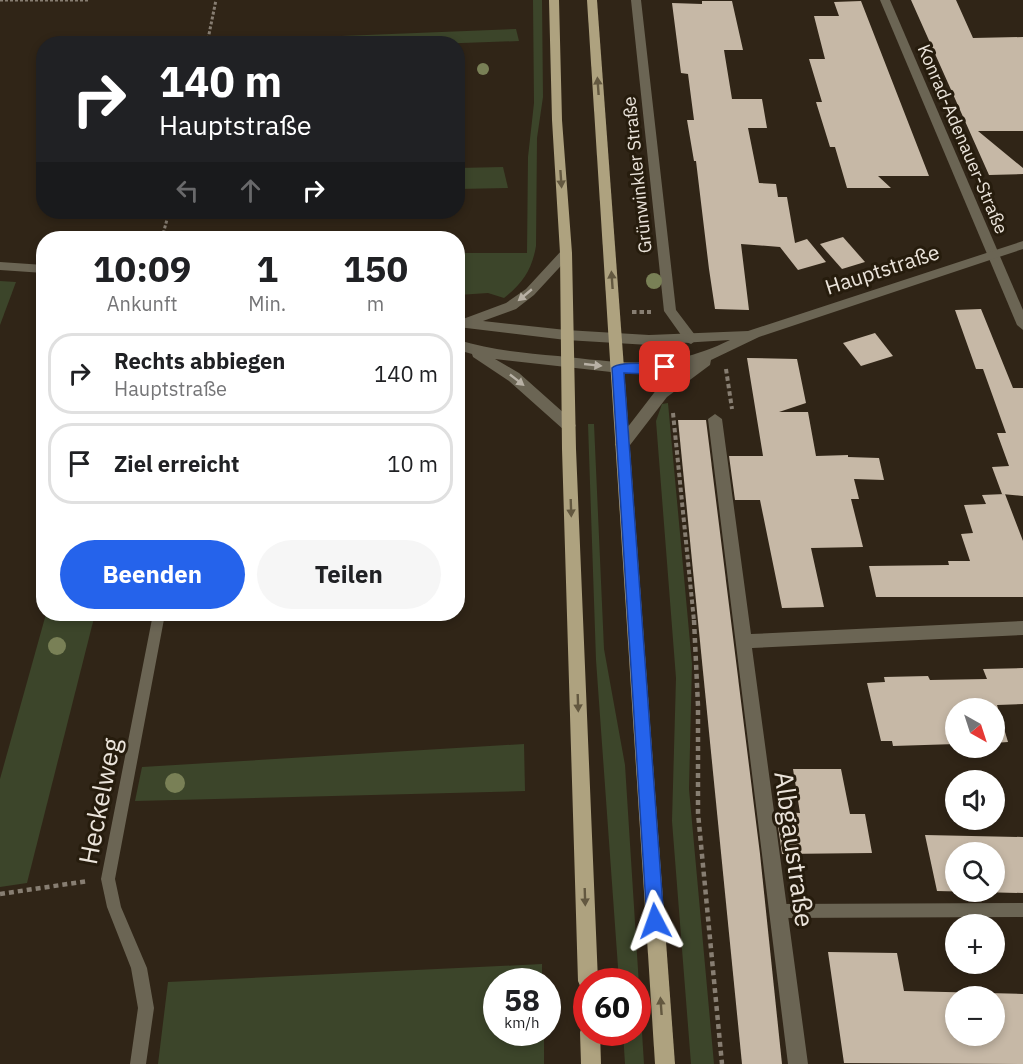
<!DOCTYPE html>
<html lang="de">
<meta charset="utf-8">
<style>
:root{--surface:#fff;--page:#f6f6f6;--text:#202124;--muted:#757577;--line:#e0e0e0;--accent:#2563eb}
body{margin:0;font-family:"IBM Plex Sans",sans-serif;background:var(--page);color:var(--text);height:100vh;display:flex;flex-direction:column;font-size:22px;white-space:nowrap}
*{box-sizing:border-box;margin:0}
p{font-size:20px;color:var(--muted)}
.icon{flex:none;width:33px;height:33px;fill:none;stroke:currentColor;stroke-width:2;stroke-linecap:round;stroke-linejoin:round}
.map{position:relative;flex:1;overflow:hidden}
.sheet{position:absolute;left:36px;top:231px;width:429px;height:390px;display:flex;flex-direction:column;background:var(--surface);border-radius:24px;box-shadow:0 3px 9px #0003}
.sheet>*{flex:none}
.top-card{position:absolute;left:36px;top:36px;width:429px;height:183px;border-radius:24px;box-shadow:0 3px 9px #0003;background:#202124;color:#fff;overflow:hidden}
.needle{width:39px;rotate:141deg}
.controls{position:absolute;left:945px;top:698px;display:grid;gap:12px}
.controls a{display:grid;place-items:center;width:60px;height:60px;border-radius:50%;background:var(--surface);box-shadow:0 3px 9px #0003;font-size:30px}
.speed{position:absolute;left:483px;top:968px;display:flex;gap:12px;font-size:30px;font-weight:700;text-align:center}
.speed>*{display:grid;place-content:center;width:78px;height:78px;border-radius:50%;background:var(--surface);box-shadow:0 3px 9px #0003;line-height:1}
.speed small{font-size:15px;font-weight:400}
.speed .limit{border:9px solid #d22;background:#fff;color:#111}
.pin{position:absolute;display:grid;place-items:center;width:51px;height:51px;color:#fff;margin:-26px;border-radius:12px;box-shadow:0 3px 9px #0006}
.me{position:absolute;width:66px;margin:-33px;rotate:356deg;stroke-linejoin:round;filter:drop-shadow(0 0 4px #0008)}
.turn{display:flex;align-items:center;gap:21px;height:126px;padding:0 24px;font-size:27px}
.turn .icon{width:78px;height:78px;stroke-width:2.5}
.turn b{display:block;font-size:42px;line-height:51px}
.lanes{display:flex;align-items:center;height:57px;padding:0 24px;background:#0003;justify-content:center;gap:30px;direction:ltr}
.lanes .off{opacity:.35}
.eta{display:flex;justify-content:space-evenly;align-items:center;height:102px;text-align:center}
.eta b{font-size:36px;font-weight:700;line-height:42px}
.action{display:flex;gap:12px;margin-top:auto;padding:12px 24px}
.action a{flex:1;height:69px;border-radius:36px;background:var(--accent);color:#fff;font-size:24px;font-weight:700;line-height:69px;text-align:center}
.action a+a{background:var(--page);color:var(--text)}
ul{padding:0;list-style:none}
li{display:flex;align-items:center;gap:18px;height:81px;margin:0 12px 9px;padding:0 12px;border:3px solid var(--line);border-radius:24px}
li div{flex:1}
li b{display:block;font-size:22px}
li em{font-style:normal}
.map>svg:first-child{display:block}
.green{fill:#3c452a}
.building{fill:#c6b8a6;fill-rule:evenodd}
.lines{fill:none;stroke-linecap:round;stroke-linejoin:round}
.path-far2{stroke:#877e72;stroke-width:3;stroke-dasharray:3 2;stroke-linecap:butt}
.path-far1{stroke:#877e72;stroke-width:4;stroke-dasharray:4.5 3;stroke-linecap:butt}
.path{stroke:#877e72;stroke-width:4.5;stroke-dasharray:5 4;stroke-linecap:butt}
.service{fill:#6b6554;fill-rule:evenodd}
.minor{fill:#6b6554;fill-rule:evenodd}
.tertiary{fill:#6b6554;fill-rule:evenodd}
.primary{fill:#aea27f;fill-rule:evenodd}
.tree{fill:#798056}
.oneway{fill:#635840}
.oneway2{fill:#b8b1a5}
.route{fill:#2563eb;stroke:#184099;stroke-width:1.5}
.labels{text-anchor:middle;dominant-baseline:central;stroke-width:6;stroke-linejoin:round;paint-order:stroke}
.far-street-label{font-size:18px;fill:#ebe4db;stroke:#261c0d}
.street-label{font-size:21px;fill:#ebe4db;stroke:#261c0d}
.near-street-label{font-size:26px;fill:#ebe4db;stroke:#261c0d}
</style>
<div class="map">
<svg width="1023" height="1064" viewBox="0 0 1023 1064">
<rect width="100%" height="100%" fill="#302517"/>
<g class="green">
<path d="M533 0H542L543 97 537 138 536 246C532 270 522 284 504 298L488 293 458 295V253H527L528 157 534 103Z"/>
<polygon points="516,29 519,41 434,44 212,43 213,41"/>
<polygon points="503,167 508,188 458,189 458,168"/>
<polygon points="0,281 16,282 0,325"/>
<polygon points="668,403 692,664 689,789 714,1064 691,1064 672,821 676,678 656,421 662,404"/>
<polygon points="588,424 594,424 604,649 625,765 644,1064 625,1064 623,1032 638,1032 638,981 619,981 596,660"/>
<polygon points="46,614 95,614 27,883 0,887 0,779"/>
<polygon points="524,744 525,791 135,801 142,767"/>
<polygon points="542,964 542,981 496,981 496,1032 544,1032 544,1064 158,1064 168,982"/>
</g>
<g class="building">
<polygon points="911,0 956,0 973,38 1023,37 1023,131 978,131 1023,168 1023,174 989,175"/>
<polygon points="702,1 732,1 743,50 724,50 732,99 762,99 767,128 748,128 759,183 776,184 778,197 787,197 795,243 807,239 826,262 798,270 780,247 741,244 749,310 715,309 709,269 696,161 694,161 687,120 694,120 688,74 681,73 672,3 702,4"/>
<polygon points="861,1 929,176 878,176 891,188 847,188 835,147 830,147 816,102 822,102 809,59 825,59 814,16 839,16 834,2"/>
<polygon points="843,237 865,262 842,269 820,244"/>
<polygon points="981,309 1013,388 1023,388 1023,496 1002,494 992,467 1009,466 997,433 1006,433 983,369 976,369 955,310"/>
<polygon points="875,333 893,356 861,366 843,343"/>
<polygon points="747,358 797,359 806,403 779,412 808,412 816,456 848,455 848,457 879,458 884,480 854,479 859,499 851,499 863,547 811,548 824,607 782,608 760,500 735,500 729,456 763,456"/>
<polygon points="678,420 706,420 760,854 782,1064 742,1064"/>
<polygon points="1005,494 1023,541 1023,597 876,597 869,566 949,565 948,561 970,561 961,534 973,533 964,505 986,504 982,495"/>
<polygon points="1023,668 1023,704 997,705 1008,742 994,743 994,708 956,708 956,744 893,746 892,741 881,741 867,683 885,682 884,677 928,676 930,680 987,679 983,669"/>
<polygon points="793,769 841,769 850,814 865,814 872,853 782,854 776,812 800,813"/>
<path d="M925 835 1023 837V893L937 891ZM956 852H994V891H956Z"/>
<path d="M828 952 897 953 904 991 1023 994V1064L844 1063ZM956 996H994V1035H956Z"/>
</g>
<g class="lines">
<g class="path-far2">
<polyline points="0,0 89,0"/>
<polyline points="207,44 216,0"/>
<polyline points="162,238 169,212"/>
</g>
<g class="path-far1">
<polyline points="632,312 651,312"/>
<polyline points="726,369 732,409"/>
<polyline points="673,413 694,621"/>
</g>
<g class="path">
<polyline points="694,620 698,706 698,813 722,1064"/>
<polyline points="0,894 88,881"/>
</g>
<g class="service">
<polygon points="153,614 165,614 115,879 121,907 147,968 154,1008 146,1064 130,1064 138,1008 131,968 107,907 101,879"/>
<polygon points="1023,903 1023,917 778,918 773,916 771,911 773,906 778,904"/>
</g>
<g class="minor">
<polygon points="631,0 641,0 676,310 698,339 691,344 686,342 664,311"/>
<polygon points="880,0 890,0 1023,310 1023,330 1017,325"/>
<polygon points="715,414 722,419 751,634 1023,621 1023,635 752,648 808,1064 788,1064 708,419"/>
</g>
<g class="tertiary">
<path d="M1023 241V249L759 337 711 360 710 365 667 397 627 449 622 450 615 445 617 441 657 389 688 367 651 373H620L495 359 519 373 574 422 576 426 569 431 564 430 509 381 473 357 472 354 458 350V340C491 350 524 353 558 356 624 363 667 371 730 340L649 345 566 340 458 327V319H463L506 303 526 289 562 250 566 249 572 253 570 256 534 295 516 309 483 321 566 330 649 335 748 331Z"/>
<polygon points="0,262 44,265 44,273 0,270"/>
</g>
<g class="primary">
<polygon points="549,0 559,0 562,120 572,253 576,449 598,981 586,981 586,990 581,988 578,981 562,449 560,253 552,120"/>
<polygon points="587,0 597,0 675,1064 655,1064"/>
<polygon points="586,1023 586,1032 600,1032 601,1064 581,1064 580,1032 583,1025"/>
</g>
</g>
<g class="tree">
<circle cx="483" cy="69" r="6"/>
<circle cx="654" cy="281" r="8"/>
<circle cx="57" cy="646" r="9"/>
<circle cx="175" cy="783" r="10"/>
</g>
<defs><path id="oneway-solid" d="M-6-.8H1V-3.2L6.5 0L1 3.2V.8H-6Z" transform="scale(1.5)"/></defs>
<g class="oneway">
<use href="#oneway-solid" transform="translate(598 86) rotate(-94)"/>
<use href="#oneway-solid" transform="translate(561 179) rotate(86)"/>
<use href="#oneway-solid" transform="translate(612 280) rotate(-94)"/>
<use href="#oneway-solid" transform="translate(571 508) rotate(88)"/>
<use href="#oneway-solid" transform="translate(578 703) rotate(88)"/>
<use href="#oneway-solid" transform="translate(585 897) rotate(88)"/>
<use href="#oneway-solid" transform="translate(661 1006) rotate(-94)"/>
</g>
<g class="oneway2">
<use href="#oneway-solid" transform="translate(525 295) rotate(140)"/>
<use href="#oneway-solid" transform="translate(593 365) rotate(6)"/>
<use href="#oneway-solid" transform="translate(517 380) rotate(38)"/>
</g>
<path class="route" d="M665 362 669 363V370L647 374 624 373 664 921 661 927 655 930 649 927 647 921 612 368C618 361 653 364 665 362Z"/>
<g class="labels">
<g class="far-street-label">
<text transform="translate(963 139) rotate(67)">Konrad-Adenauer-Straße</text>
<text transform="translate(637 175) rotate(-96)">Grünwinkler Straße</text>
</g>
<g class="street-label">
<text transform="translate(882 269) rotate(-18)">Hauptstraße</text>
</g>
<g class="near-street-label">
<text transform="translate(99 801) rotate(-79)">Heckelweg</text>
<text transform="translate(795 849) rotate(82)">Albgaustraße</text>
</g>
</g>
</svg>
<div class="controls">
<a><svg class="needle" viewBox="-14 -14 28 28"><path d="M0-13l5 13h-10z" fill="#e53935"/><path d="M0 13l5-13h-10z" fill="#757577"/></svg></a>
<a><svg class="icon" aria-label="sound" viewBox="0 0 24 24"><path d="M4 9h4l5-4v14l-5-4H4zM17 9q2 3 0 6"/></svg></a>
<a><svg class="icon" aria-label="search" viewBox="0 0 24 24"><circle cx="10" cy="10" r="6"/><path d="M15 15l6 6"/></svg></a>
<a>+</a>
<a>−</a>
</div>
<div class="speed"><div>58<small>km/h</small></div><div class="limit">60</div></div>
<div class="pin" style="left:665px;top:367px;background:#d93025"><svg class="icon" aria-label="arrive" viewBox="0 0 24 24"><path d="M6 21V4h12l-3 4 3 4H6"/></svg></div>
<svg class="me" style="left:655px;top:921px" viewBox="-20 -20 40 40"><path d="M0-17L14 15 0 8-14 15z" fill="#2563eb" stroke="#fff" stroke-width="4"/></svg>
<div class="top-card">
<div class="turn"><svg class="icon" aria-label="right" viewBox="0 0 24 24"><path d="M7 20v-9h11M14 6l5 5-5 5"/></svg><div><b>140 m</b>Hauptstraße</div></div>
<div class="lanes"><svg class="icon off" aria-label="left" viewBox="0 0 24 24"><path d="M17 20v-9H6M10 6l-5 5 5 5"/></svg><svg class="icon off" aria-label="ahead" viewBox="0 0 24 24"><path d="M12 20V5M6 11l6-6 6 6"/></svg><svg class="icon" aria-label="right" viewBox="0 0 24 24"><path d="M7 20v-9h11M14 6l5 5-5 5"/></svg></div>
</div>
<section class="sheet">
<div class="eta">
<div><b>10:09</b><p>Ankunft</p></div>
<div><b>1</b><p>Min.</p></div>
<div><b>150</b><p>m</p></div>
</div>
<ul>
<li><svg class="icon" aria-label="right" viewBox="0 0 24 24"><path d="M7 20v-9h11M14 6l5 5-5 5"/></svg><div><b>Rechts abbiegen</b><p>Hauptstraße</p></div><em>140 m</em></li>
<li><svg class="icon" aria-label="arrive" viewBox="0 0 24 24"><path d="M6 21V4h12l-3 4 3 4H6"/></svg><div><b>Ziel erreicht</b></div><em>10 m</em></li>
</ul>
<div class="action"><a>Beenden</a><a>Teilen</a></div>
</section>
</div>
